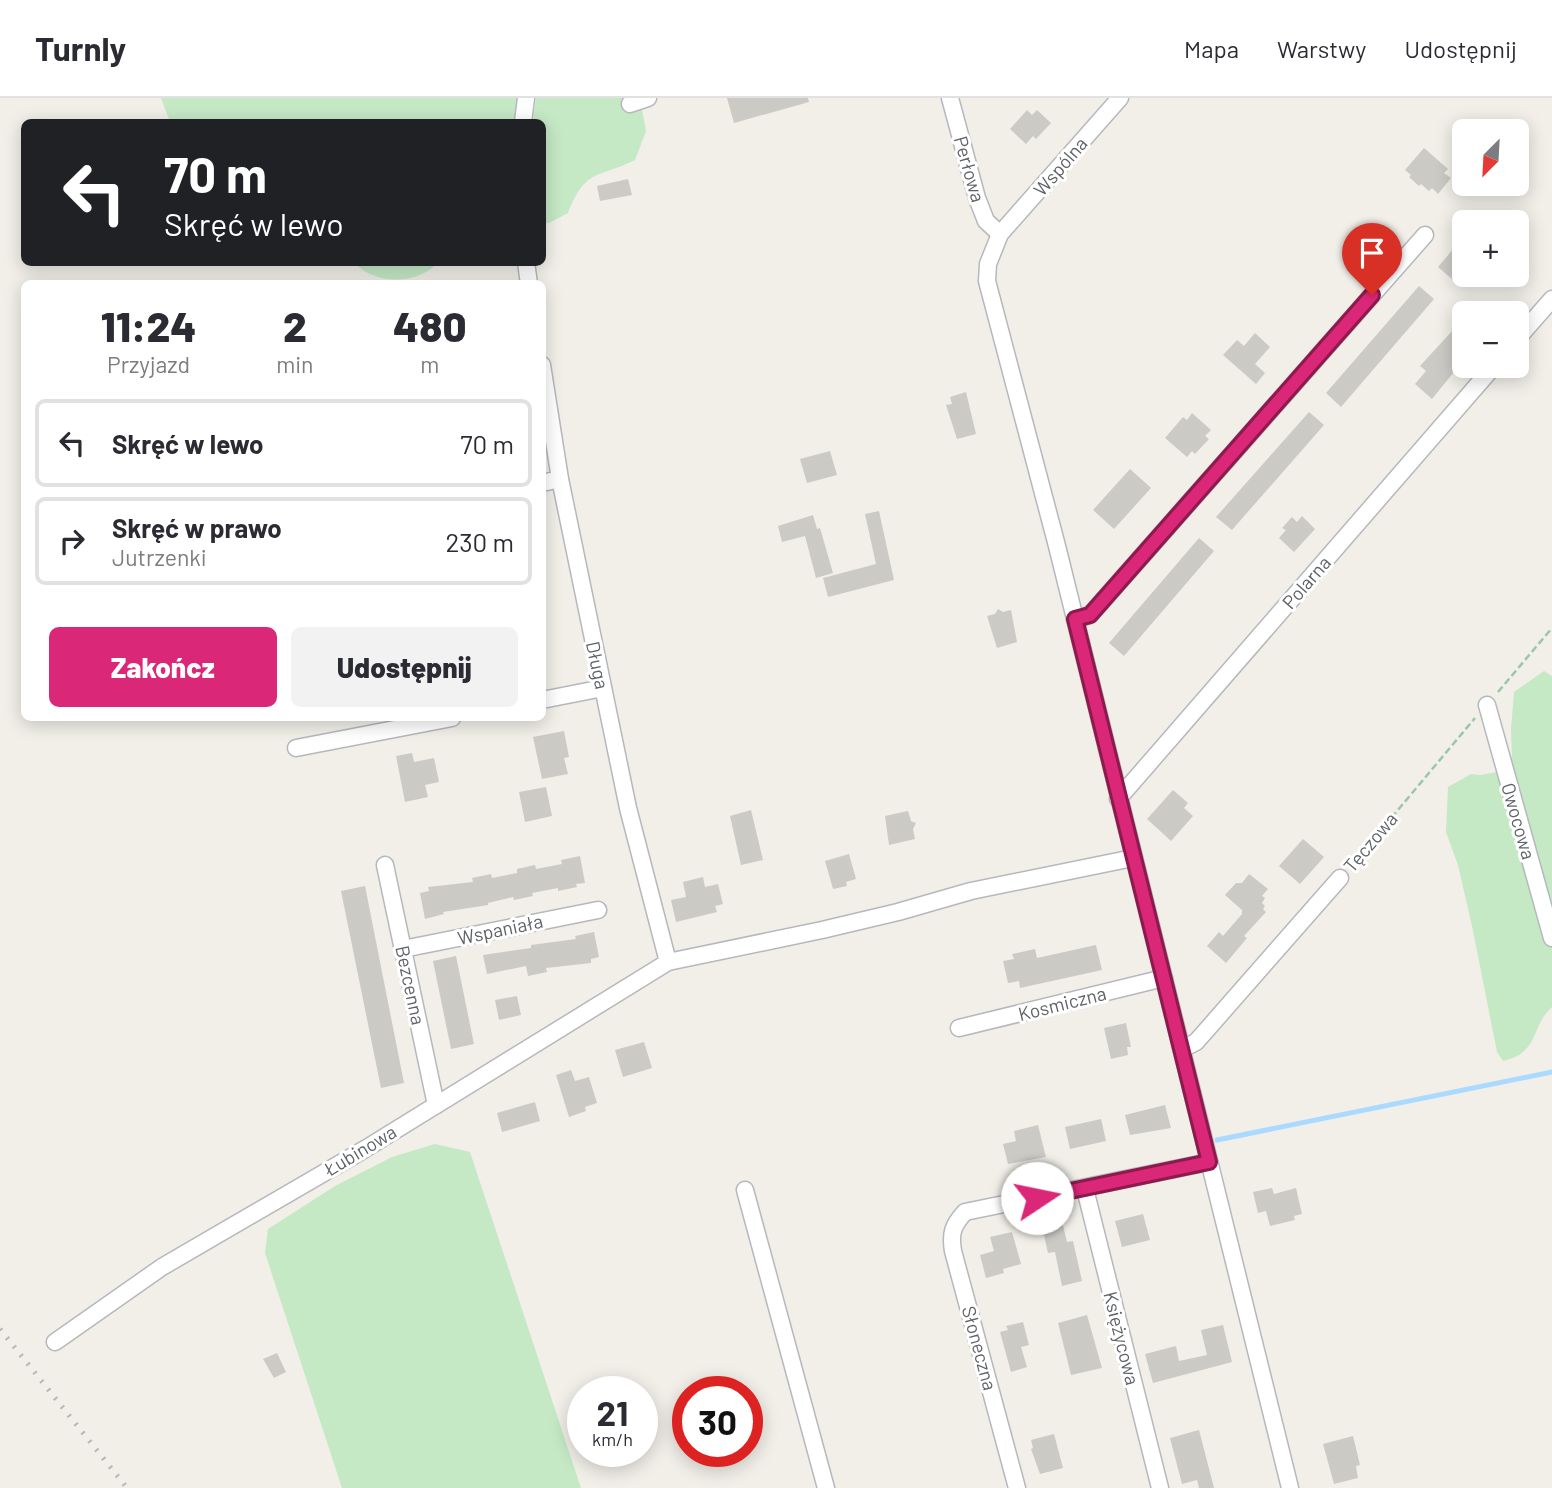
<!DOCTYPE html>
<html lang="pl">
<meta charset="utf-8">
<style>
:root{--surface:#fff;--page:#f2f2f3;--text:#2b2b33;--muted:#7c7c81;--line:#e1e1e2;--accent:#db2777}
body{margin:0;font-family:Barlow,sans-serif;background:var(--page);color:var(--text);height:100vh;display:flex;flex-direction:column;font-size:26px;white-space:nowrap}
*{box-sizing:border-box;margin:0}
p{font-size:23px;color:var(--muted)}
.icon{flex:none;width:38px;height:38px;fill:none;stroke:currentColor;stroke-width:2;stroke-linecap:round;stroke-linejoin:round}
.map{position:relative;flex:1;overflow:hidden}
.details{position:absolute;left:21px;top:182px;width:525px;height:441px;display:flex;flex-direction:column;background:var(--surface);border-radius:10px;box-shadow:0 4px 18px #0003}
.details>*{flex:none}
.banner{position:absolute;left:21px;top:21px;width:525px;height:147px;border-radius:10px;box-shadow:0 4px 18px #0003;background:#202124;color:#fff;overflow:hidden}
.needle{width:46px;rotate:204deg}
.fabs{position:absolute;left:1452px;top:21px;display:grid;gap:14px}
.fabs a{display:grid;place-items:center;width:77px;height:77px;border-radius:10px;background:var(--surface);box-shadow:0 4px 18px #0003;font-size:35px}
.speed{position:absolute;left:567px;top:1278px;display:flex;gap:14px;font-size:35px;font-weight:700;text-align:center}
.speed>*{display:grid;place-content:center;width:91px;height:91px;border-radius:50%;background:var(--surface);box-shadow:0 4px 18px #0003;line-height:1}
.speed small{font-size:18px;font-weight:400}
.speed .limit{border:10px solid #d22;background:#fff;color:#111}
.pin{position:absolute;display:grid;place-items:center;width:60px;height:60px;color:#fff;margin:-72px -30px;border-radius:50% 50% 50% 0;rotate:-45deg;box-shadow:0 0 7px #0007}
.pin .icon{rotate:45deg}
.me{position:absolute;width:77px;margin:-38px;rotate:79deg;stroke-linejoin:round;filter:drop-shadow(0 0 5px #0008)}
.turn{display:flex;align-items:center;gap:24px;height:147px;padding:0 28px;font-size:32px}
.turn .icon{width:91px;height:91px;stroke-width:2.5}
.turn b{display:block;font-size:49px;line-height:60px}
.eta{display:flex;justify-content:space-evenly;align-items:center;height:119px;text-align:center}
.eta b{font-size:42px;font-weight:800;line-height:49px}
.action{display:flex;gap:14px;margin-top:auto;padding:14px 28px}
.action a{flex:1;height:80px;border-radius:10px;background:var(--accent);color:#fff;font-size:28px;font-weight:800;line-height:80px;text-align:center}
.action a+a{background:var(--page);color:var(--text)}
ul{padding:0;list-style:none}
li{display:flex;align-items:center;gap:21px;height:88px;margin:0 14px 10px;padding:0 14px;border:4px solid var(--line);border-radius:10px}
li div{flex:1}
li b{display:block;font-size:26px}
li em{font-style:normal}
header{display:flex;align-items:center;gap:42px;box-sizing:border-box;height:98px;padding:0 35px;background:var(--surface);border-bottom:2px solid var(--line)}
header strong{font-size:33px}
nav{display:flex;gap:38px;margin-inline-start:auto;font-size:24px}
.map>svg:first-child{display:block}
.green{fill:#c5e8c5}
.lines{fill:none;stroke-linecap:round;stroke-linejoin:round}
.stream{stroke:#aadaff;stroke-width:5}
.building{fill:#cccac5}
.minor-casing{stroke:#b5b8bc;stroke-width:19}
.path{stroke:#9cc7a9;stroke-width:2.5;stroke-dasharray:7 3.5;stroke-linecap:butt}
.minor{stroke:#fff;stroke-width:16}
.rail{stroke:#b6b7b8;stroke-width:5;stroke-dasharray:2 9;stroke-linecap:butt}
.route-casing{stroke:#8e194d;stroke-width:18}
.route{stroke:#db2777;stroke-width:12}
.labels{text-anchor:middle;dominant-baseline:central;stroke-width:6;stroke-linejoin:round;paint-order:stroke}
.street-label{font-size:19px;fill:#5f6368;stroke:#fff}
</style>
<header>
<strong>Turnly</strong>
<nav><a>Mapa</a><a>Warstwy</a><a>Udostępnij</a></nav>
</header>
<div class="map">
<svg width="1552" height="1390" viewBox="0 0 1552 1390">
<rect width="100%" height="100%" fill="#f1efe8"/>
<g class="green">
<polygon points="161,0 519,0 515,24 170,24"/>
<path d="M536 0H640L646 33 635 62C596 81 586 70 568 115L549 125H543L542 24H533Z"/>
<path d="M355 165H438C434 168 429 173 424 175 404 186 370 183 355 165Z"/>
<path d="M1544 573 1552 578V909C1530 928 1541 954 1503 963L1497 954 1472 828 1458 767 1446 734 1448 689 1471 676 1480 677 1497 674 1512 658 1511 631 1514 594Z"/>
<polygon points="435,1046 470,1054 581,1390 342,1390 265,1155 268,1131 335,1088 392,1059"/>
</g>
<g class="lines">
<polyline class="stream" points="1217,1042 1552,974"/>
</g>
<g class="building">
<polygon points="727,0 808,0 809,4 734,25"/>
<polygon points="1027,12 1032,17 1037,12 1051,25 1036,41 1033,38 1026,46 1010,31"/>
<polygon points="1424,50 1448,71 1444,75 1451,80 1438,96 1432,90 1429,93 1421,86 1419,88 1409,79 1411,77 1405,72"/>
<polygon points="628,81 632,97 600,103 597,88"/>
<polygon points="1465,137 1465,168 1453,182 1438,169"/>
<polygon points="1419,188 1434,201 1341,309 1326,295"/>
<polygon points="1465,219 1465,275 1458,269 1432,301 1415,286 1426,273 1420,268"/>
<polygon points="1255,235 1270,249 1255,266 1265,275 1256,286 1223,257 1237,242 1244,248"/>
<polygon points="966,294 976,336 957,341 946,307 952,306 950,299"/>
<polygon points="1309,314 1324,327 1232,432 1216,419"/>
<polygon points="1192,315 1211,332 1205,338 1209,341 1195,356 1192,353 1187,359 1165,340 1183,319 1187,322"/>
<polygon points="830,353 837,377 807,385 800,361"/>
<polygon points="1130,371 1151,390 1114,431 1093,412"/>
<polygon points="879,413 894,482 828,499 823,480 876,466 865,416"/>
<polygon points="813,417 817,431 820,430 833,475 816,480 805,438 782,444 778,428"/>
<polygon points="1302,418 1315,431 1294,454 1279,440 1286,432 1282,430 1292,419 1297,424"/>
<polygon points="1199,440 1214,453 1124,558 1109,545"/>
<polygon points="998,511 1003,514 1011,512 1017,544 997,550 987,518 995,516"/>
<polygon points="564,633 569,659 564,660 568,676 542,681 533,639"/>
<polygon points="412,655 414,664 434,660 439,684 425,687 428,699 405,704 396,658"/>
<polygon points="546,689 552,718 525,724 519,694"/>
<polygon points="1173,692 1188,705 1184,710 1193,718 1171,743 1147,721"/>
<polygon points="751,712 763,762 741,767 730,718"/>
<polygon points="908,713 911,723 916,725 913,731 915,741 889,747 885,718"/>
<polygon points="1303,741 1324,759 1300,786 1279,768"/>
<polygon points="849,756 856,781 846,784 847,788 833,791 825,763"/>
<polygon points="580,758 585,785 576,786 577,789 558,793 558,790 532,795 533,798 514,802 513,799 488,805 488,807 443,814 444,816 425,821 420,795 429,793 428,789 473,784 472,780 491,776 492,780 517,775 517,771 535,767 536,771 562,766 561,762"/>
<polygon points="1249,776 1268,791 1262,798 1265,800 1262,805 1265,808 1263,811 1266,814 1244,838 1247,840 1226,865 1207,848 1219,834 1223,838 1242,816 1242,812 1225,797 1236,785 1242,785"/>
<polygon points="703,779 705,789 718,786 723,806 715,808 717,814 676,824 671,802 686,799 683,784"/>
<polygon points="365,788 404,985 381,990 341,793"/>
<polygon points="594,834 599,859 591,861 591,865 546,870 547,874 528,878 526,868 487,876 483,857 531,850 531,847 576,841 575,838"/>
<polygon points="1096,847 1102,872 1020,890 1019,883 1008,885 1003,863 1014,861 1012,856 1035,851 1037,860"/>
<polygon points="456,858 474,946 451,951 433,863"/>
<polygon points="517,898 521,917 499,922 495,902"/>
<polygon points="1126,925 1131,949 1127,949 1128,957 1111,961 1104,930"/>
<polygon points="644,944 652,970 623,979 615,952"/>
<polygon points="571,972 575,983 589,979 597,1005 585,1009 586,1013 569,1019 556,977"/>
<polygon points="535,1004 540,1023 502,1034 497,1015"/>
<polygon points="1165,1007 1171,1030 1130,1037 1125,1017"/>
<polygon points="1101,1021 1106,1043 1070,1051 1065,1029"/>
<polygon points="1038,1027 1046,1059 1008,1066 1003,1046 1016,1043 1014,1033"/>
<polygon points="1272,1090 1274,1096 1296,1090 1302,1116 1294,1118 1295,1122 1270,1128 1266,1113 1258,1115 1253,1094"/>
<polygon points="1143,1116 1150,1142 1122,1149 1115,1123"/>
<polygon points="1061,1119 1067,1144 1073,1143 1082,1183 1062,1188 1055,1154 1048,1155 1041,1124"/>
<polygon points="1012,1134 1021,1166 1003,1171 1004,1175 986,1180 980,1157 994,1153 990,1139"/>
<polygon points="1087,1217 1102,1270 1071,1277 1058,1225"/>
<polygon points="1023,1224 1029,1247 1021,1249 1027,1269 1011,1274 1000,1234 1008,1232 1006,1228"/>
<polygon points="1223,1227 1232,1264 1153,1285 1145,1256 1176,1248 1179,1263 1207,1257 1201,1232"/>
<polygon points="277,1255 286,1274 274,1280 263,1261"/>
<polygon points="1199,1332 1214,1390 1199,1390 1197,1382 1182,1386 1170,1340"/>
<polygon points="1054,1336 1063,1370 1040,1376 1031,1351 1033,1350 1031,1342"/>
<polygon points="1353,1338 1360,1367 1356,1368 1358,1380 1334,1386 1323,1346"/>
</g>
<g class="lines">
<g class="minor-casing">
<g id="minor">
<polyline points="950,0 977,100 986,123 1000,136"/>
<polyline points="1120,0 1000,136 988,166 987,183 1057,448 1290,1390"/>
<polyline points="630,6 648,0"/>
<polyline points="523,24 526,0"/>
<polyline points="526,164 529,186"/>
<polyline points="1517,241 1552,201"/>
<polyline points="542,267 560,381 628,710 668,864"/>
<polyline points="542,385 560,381"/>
<polyline points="1075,521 1090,517 1425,137"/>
<polyline points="542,602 603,590"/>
<polyline points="1487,607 1552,840"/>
<polyline points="296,650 452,620"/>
<polyline points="1118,701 1494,268"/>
<polyline points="385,767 436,1007"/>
<polyline points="403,851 598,812"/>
<polyline points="959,930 1164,880"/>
<polyline points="1182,951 1196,944 1340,780"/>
<polyline points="1085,1091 1160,1390"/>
<polyline points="745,1092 826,1390"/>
<polyline points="55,1244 162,1169 365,1051 668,864 822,832 898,814 971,793 1133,760"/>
<path d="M1017 1390 953 1153C950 1135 953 1127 965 1114L1209 1064"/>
</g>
</g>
<g class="path">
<polyline points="1498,594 1552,530"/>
<polyline points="1351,768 1475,620"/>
</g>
<use href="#minor" class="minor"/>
<polyline class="rail" points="0,1231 127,1390"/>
</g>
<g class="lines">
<g class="route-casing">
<polyline id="route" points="1037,1100 1209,1064 1075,521 1090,517 1372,197"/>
</g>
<use href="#route" class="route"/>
</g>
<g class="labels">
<g class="street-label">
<text transform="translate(1060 68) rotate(-49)">Wspólna</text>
<text transform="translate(970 71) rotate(74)">Perłowa</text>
<text transform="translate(1306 484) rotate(-49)">Polarna</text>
<text transform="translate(598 567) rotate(78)">Długa</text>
<text transform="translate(1519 723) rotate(74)">Owocowa</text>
<text transform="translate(1370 744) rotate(-50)">Tęczowa</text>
<text transform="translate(500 831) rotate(-12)">Wspaniała</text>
<text transform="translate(411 887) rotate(78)">Bezcenna</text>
<text transform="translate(1062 905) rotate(-14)">Kosmiczna</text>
<text transform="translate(360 1052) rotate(-31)">Łubinowa</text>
<text transform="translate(1122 1240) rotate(76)">Księżycowa</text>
<text transform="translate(980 1250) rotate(75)">Słoneczna</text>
</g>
</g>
</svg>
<div class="fabs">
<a><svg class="needle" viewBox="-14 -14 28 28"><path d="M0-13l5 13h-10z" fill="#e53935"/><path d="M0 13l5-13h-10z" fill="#7c7c81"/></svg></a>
<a>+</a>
<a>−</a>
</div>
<div class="speed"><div>21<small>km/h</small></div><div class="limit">30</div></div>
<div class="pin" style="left:1372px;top:197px;background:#d93025"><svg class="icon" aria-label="arrive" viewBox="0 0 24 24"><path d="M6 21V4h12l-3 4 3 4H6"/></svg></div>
<svg class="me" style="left:1037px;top:1100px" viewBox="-20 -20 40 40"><circle r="19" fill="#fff"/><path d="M0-13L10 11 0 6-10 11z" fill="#db2777"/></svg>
<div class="banner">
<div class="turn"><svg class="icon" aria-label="left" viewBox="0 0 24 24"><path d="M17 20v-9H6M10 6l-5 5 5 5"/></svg><div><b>70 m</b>Skręć w lewo</div></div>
</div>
<section class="details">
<div class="eta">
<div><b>11:24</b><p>Przyjazd</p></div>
<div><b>2</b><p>min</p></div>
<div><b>480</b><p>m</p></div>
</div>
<ul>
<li><svg class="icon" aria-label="left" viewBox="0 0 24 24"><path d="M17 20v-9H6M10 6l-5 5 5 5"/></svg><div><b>Skręć w lewo</b></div><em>70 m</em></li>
<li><svg class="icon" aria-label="right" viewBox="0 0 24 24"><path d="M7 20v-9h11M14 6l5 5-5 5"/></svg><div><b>Skręć w prawo</b><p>Jutrzenki</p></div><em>230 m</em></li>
</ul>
<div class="action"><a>Zakończ</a><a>Udostępnij</a></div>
</section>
</div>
